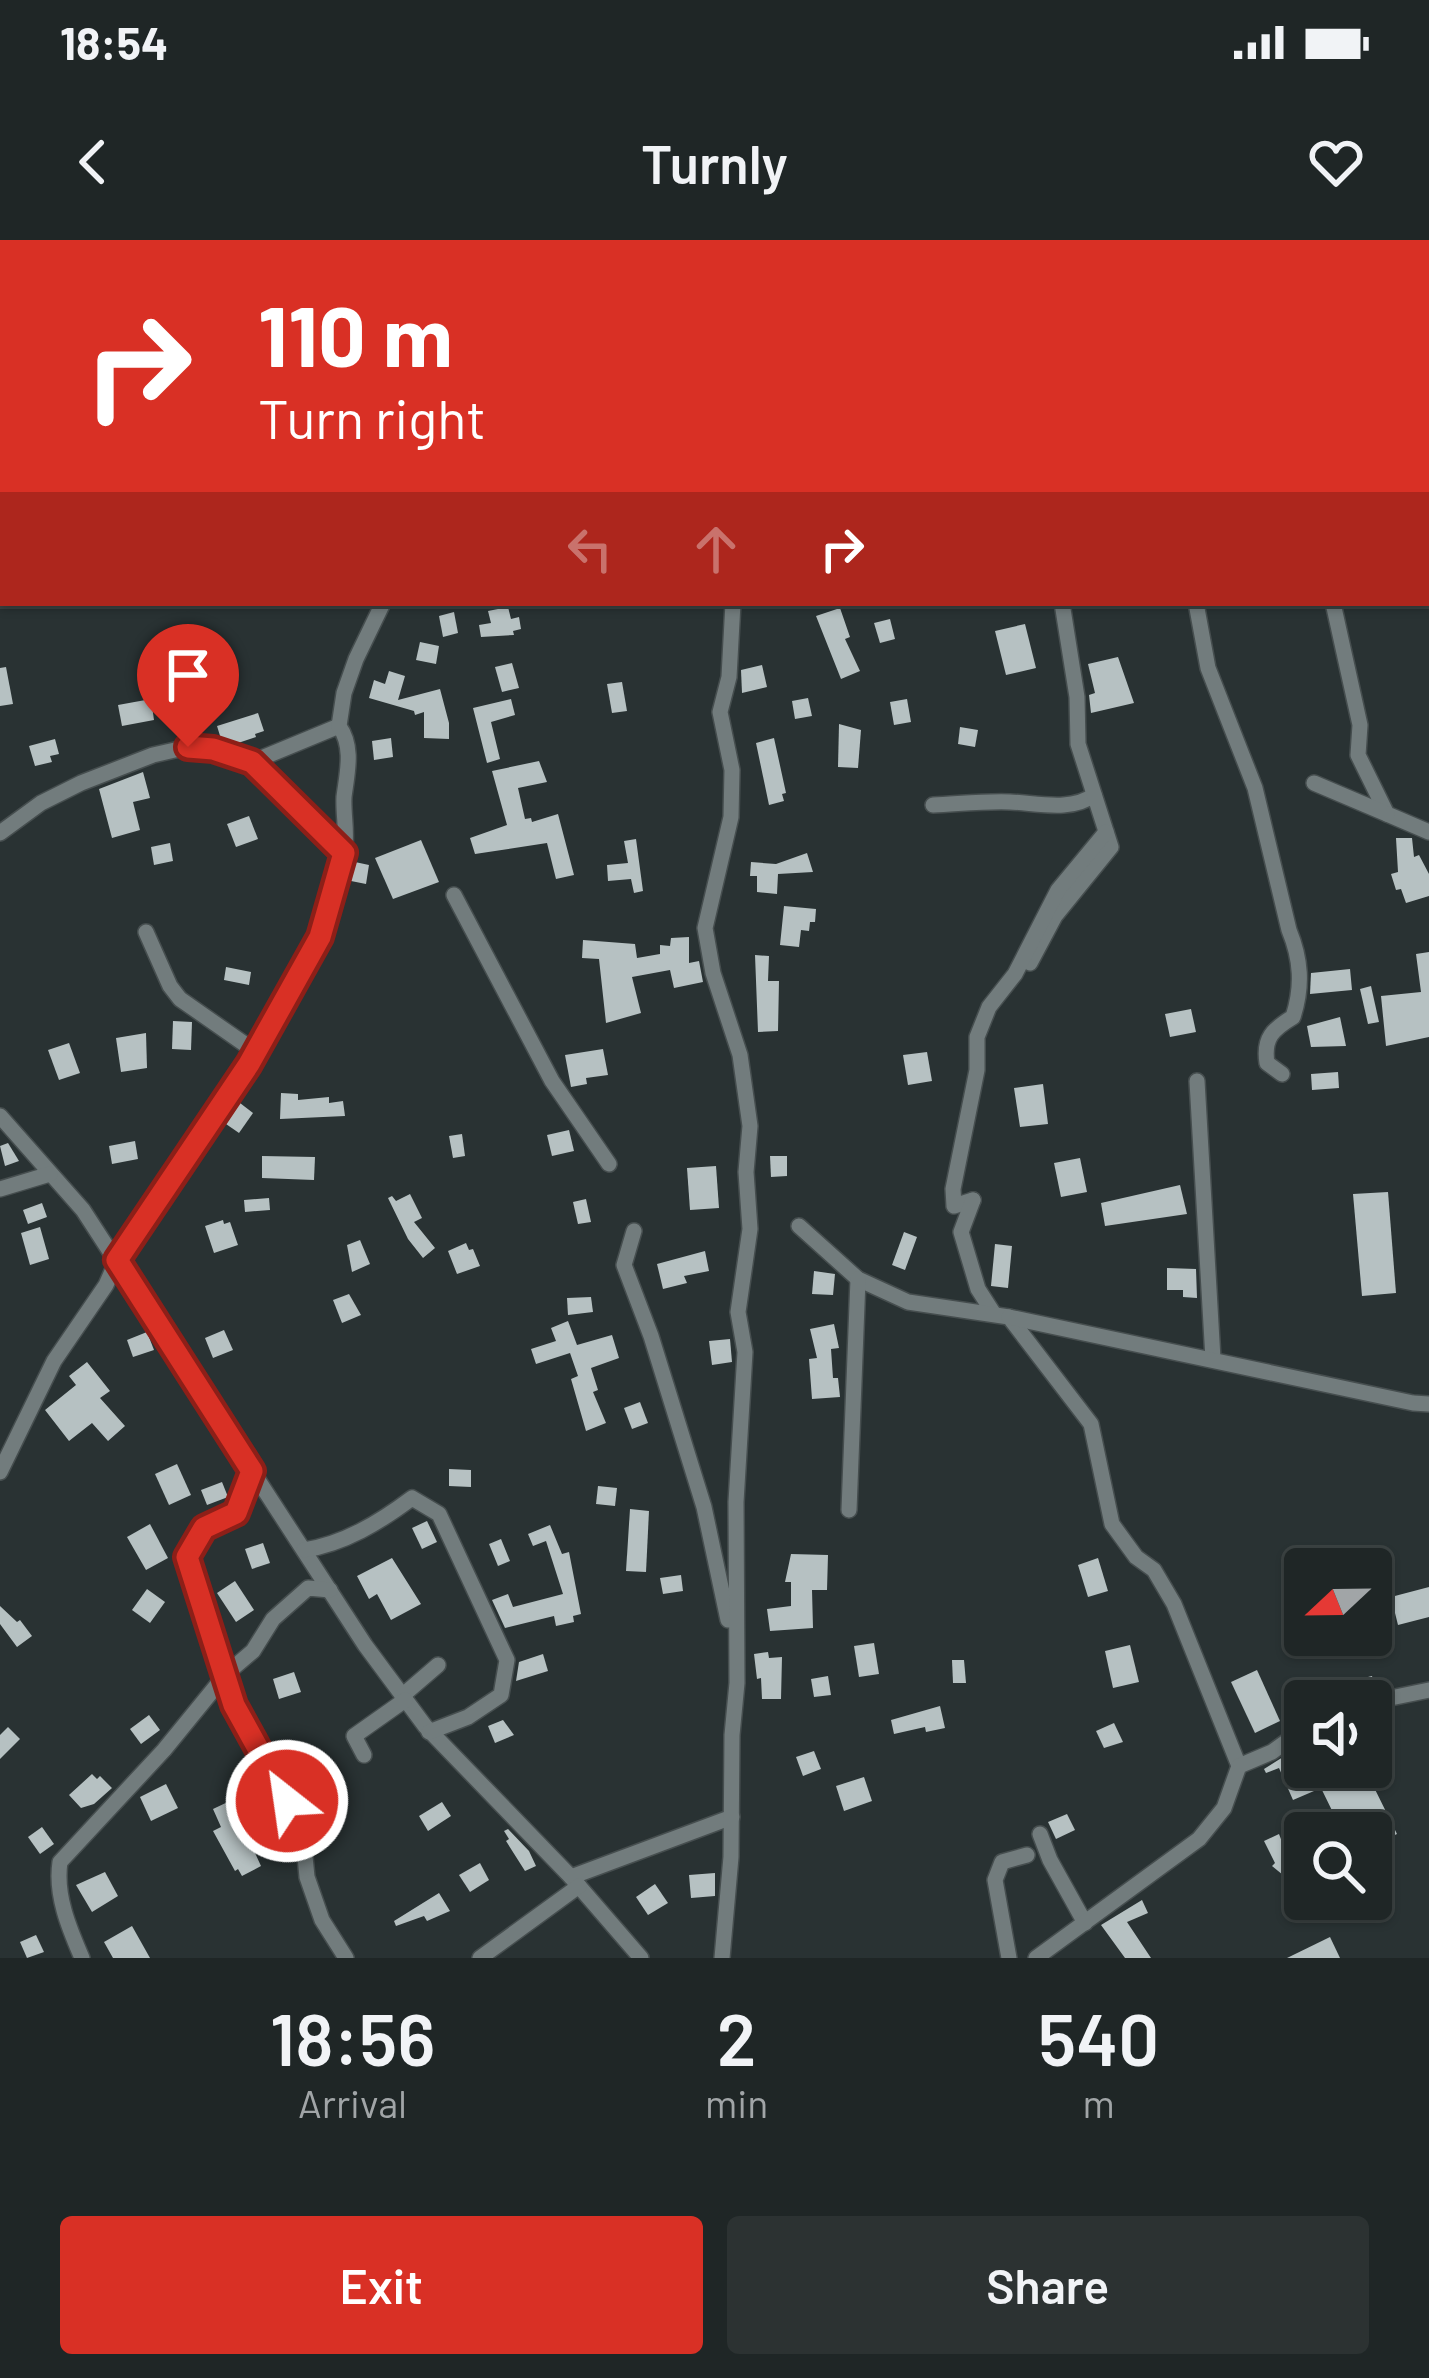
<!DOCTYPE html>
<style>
:root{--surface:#1f2626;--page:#2c3232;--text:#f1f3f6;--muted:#a1a5a7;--line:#3c4343;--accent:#d93025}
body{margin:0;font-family:Barlow,sans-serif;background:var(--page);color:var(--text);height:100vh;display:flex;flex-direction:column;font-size:45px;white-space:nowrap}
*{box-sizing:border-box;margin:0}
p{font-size:39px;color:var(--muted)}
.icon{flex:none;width:66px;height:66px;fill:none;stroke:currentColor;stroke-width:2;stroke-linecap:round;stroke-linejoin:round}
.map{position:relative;height:1718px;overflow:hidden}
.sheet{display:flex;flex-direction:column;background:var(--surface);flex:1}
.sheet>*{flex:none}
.hud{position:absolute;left:0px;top:0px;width:1431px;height:366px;box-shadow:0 3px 9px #0004,0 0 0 3px var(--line);background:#d93025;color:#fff;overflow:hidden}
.needle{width:78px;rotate:248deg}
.buttons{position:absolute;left:1284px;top:1308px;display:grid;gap:24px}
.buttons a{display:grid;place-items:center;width:108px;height:108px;border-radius:12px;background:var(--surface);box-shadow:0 3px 9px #0004,0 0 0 3px var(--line);font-size:60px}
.pin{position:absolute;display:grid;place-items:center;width:102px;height:102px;color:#fff;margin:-123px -51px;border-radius:50% 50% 50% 0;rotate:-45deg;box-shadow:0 0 12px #0007}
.pin .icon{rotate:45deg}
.me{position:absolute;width:132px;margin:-66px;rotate:330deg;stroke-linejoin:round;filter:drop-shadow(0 0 9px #0008)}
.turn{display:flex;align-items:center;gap:42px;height:252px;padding:0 60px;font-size:54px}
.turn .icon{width:156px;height:156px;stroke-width:2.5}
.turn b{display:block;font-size:84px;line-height:102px}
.lanes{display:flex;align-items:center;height:114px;padding:0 60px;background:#0003;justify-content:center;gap:60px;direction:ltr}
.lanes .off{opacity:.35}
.eta{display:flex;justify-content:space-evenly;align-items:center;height:204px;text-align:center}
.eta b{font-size:72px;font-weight:600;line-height:84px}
.action{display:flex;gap:24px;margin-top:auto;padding:24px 60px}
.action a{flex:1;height:138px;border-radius:12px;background:var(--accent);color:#fff;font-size:48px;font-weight:600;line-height:138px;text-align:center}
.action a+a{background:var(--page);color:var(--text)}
.status{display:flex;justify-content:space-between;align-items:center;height:84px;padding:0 60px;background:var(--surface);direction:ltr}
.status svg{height:33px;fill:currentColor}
header{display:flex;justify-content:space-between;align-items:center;height:156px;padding:0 60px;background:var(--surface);font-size:54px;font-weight:600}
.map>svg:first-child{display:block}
.building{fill:#b6c1c2}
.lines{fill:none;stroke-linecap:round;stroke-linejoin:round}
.minor-casing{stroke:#464e4f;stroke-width:18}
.minor{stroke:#727c7d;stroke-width:15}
.route-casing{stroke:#8d1f18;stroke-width:30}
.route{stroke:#d93025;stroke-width:21}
</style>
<div class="status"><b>18:54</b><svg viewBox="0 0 49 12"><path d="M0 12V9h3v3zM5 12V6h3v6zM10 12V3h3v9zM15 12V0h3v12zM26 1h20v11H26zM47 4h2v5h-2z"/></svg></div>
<header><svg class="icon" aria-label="back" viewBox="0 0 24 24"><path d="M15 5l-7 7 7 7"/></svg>Turnly<svg class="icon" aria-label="heart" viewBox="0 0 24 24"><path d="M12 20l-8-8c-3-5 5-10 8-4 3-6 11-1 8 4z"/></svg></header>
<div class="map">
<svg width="1429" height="1718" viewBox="0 0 1429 1718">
<rect width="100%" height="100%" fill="#293233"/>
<g class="building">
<polygon points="508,367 511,379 519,377 521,389 513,391 514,395 481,397 479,385 491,383 488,371"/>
<polygon points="840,368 850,397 845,399 860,431 841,439 816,376"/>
<polygon points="454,372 458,393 443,397 439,376"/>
<polygon points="890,379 895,399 880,403 874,383"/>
<polygon points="1025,384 1036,428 1006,435 995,391"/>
<polygon points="219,396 224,432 197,434 192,399"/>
<polygon points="420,402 439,406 436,424 416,420"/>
<polygon points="1118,417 1134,463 1091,473 1089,455 1095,453 1088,424"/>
<polygon points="512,423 519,448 502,452 495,427"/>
<polygon points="762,425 767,447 742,453 741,430"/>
<polygon points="6,427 13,464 0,466 0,428"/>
<polygon points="389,431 405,436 398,460 440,449 449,483 449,499 424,498 424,472 415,475 414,471 369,458 374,440 385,444"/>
<polygon points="622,442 627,471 612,473 607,444"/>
<polygon points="808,458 812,476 795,479 792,461"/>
<polygon points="151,459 154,480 122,486 118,465"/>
<polygon points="511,459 515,475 491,482 500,519 487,523 473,468"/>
<polygon points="907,459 911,482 894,485 890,462"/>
<polygon points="258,473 264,491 255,494 256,497 235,504 221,499 217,486"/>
<polygon points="839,484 861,490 858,528 838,527"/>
<polygon points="960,487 978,490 975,507 958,504"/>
<polygon points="391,498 393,517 374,520 372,501"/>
<polygon points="774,498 786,553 782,554 784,561 769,565 756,503"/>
<polygon points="55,499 59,514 50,516 52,522 35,526 29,506"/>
<polygon points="539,521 547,542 518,548 525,579 531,578 532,582 558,574 574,635 556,639 547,603 475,614 470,598 507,585 492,531"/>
<polygon points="143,532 150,558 133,562 140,590 112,598 99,549"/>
<polygon points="249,576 258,599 236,607 227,584"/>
<polygon points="1396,598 1412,598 1414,617 1419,615 1429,634 1429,656 1406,663 1401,649 1396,650 1391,634 1398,632"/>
<polygon points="636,599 643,651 634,653 631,639 608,641 607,625 628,623 624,601"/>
<polygon points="421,600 439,642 393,659 375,618"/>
<polygon points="170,603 173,621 154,625 151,607"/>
<polygon points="807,613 813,632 778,634 777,654 757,652 757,636 750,636 751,622 776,624"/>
<polygon points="355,622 369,625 366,644 351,641"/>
<polygon points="784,666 816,669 815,682 810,682 809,691 801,690 799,707 780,705"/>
<polygon points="689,697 689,723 699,721 703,742 674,748 670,730 632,737 641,773 606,783 599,719 582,718 583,700 635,704 637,718 660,714 660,705 670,706 671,698"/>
<polygon points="1429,712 1429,797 1386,806 1381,756 1421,752 1416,714"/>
<polygon points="755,715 769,716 768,741 779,741 778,791 758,792"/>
<polygon points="226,727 251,732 249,745 224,740"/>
<polygon points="1350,729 1352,750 1310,754 1311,733"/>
<polygon points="1371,746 1379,782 1368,784 1360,749"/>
<polygon points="1191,769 1196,792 1170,797 1165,774"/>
<polygon points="1340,777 1346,806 1311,807 1307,786"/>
<polygon points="173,781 192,782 191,810 172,809"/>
<polygon points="146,793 147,828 121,832 116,798"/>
<polygon points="69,803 80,833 59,840 48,810"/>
<polygon points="603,809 608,835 586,838 587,844 571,847 565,815"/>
<polygon points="927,812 932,841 908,845 903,815"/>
<polygon points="1338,832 1339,848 1312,850 1311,834"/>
<polygon points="1043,844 1048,884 1020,887 1014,848"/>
<polygon points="281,853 298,854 298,860 329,857 329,863 343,861 345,876 280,879"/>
<polygon points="240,863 253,873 239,893 226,884"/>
<polygon points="569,890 574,911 552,916 547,895"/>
<polygon points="462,894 465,916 453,918 449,896"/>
<polygon points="135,901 138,919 112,924 109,906"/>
<polygon points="8,903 19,921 5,926 0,906"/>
<polygon points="262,916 315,917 314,940 262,938"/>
<polygon points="770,916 787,916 787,936 771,937"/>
<polygon points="1080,918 1087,952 1061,957 1054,923"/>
<polygon points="716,926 719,968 690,970 687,928"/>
<polygon points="1180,945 1187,974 1105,986 1101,963"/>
<polygon points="1388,952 1396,1053 1362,1056 1353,954"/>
<polygon points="410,954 422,978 414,982 435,1008 423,1018 408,999 388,958 392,956 396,961"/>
<polygon points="269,958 270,970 245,972 244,960"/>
<polygon points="586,959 591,982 578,984 573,962"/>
<polygon points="42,963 47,977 28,984 23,970"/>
<polygon points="223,980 224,984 230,982 238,1005 214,1013 205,986"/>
<polygon points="40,987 49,1019 30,1025 21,993"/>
<polygon points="904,992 917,997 905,1030 892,1025"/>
<polygon points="360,1000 370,1024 352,1032 347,1005"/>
<polygon points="466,1003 469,1010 473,1009 480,1026 457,1034 448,1011"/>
<polygon points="995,1004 1012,1006 1008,1048 991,1046"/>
<polygon points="705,1011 709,1031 684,1036 687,1043 663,1049 657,1024"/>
<polygon points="1167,1028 1196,1029 1197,1058 1183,1057 1183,1050 1167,1050"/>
<polygon points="814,1031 835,1034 833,1055 812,1054"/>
<polygon points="349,1054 361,1075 342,1083 333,1060"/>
<polygon points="591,1057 593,1072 568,1075 567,1058"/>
<polygon points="568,1081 577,1105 612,1095 619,1118 591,1128 598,1150 593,1152 606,1183 586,1191 571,1139 578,1136 570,1113 536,1124 531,1109 556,1101 551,1088"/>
<polygon points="834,1084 839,1108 831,1109 833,1138 838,1138 840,1157 812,1159 809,1119 817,1118 810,1089"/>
<polygon points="224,1090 233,1110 213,1118 205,1098"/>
<polygon points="147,1092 154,1110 133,1117 127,1100"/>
<polygon points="730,1099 732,1122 712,1125 709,1101"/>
<polygon points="87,1122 110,1151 100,1158 125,1186 108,1201 92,1183 69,1201 45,1170 76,1145 69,1136"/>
<polygon points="640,1162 648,1183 632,1189 624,1168"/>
<polygon points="177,1224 191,1255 169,1265 155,1234"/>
<polygon points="449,1229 471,1230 471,1247 449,1246"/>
<polygon points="222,1242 228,1257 207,1265 201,1250"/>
<polygon points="598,1246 617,1248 615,1266 596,1264"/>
<polygon points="630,1269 649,1271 646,1332 626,1331"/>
<polygon points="427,1281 437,1302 422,1309 412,1288"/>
<polygon points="150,1284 168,1318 146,1330 127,1297"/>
<polygon points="550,1285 562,1314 569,1312 581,1374 573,1376 574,1382 556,1386 554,1376 505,1388 492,1360 508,1354 513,1367 563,1354 546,1301 533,1306 528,1294"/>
<polygon points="501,1299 510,1321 498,1326 489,1304"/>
<polygon points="263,1303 270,1323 252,1329 245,1309"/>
<polygon points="791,1314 828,1315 827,1350 812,1350 813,1388 770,1391 767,1369 791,1366 791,1342 785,1342"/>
<polygon points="1374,1315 1379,1329 1339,1329 1339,1328"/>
<polygon points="392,1318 421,1364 391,1380 377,1354 369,1359 357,1336"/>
<polygon points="1098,1318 1108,1351 1088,1357 1078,1325"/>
<polygon points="681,1335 683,1351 663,1354 660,1338"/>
<polygon points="235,1341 254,1370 236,1382 217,1353"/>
<polygon points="1429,1347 1429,1377 1398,1385 1391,1357"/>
<polygon points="147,1349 165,1362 150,1383 132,1370"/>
<polygon points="0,1366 17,1382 20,1380 32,1396 17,1407 0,1384"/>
<polygon points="874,1403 879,1434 859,1437 854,1406"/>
<polygon points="1130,1405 1139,1442 1113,1448 1105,1411"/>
<polygon points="768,1412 769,1418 782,1417 781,1459 762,1459 761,1438 757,1439 754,1414"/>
<polygon points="543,1414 548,1431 516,1441 519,1422"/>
<polygon points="952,1420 964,1420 966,1443 953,1443"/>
<polygon points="1257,1430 1280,1481 1255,1493 1231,1442"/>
<polygon points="294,1432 301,1452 279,1459 273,1439"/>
<polygon points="828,1436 831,1455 814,1457 811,1439"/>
<polygon points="1372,1436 1375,1449 1356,1459 1352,1441"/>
<polygon points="940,1466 945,1488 926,1492 925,1487 894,1494 891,1480"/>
<polygon points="149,1475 160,1490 141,1504 130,1489"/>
<polygon points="503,1480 514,1495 495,1503 488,1486"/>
<polygon points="1114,1483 1123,1502 1104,1508 1096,1491"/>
<polygon points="8,1487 20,1499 0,1519 0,1495"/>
<polygon points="1305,1503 1305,1527 1364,1527 1397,1594 1371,1606 1371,1593 1343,1593 1321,1548 1293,1560 1279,1528 1266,1533 1264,1529"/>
<polygon points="308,1508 315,1525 298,1533 314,1573 321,1570 330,1593 314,1600 298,1556 281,1525"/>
<polygon points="814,1511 821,1529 803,1536 796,1517"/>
<polygon points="92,1534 97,1539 100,1536 112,1548 94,1564 81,1568 69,1555"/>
<polygon points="864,1537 872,1561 844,1571 836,1546"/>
<polygon points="166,1544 178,1568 151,1581 140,1557"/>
<polygon points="232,1560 255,1600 250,1602 261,1626 242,1636 238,1629 235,1631 213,1591 221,1587 213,1569"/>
<polygon points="442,1562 451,1576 428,1591 419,1576"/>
<polygon points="1067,1574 1075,1590 1056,1599 1048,1582"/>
<polygon points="42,1587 54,1604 40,1614 28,1597"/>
<polygon points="508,1589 529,1611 536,1626 525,1631 506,1601 509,1599 504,1591"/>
<polygon points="1279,1594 1286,1612 1290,1608 1305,1623 1305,1653 1272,1626 1275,1623 1264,1601"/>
<polygon points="480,1623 489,1640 470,1652 459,1635"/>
<polygon points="105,1632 118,1656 92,1672 76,1645"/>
<polygon points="715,1633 715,1656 691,1658 689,1635"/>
<polygon points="655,1644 668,1663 648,1675 636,1657"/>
<polygon points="439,1653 450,1671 427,1681 424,1676 396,1686 394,1681"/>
<polygon points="1142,1660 1148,1673 1127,1682 1151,1718 1125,1718 1101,1685"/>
<polygon points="132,1686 150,1718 113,1718 104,1702"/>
<polygon points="36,1695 44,1712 27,1718 20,1702"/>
<polygon points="1330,1697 1340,1718 1287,1718"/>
</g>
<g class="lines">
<g class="minor-casing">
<g id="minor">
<polyline points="90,0 104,3"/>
<polyline points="307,0 308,3"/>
<polyline points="753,0 754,3"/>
<polyline points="1175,0 1175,3"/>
<polyline points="126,3 133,0"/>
<polyline points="1294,3 1299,0"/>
<polyline points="0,247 3,244"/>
<polyline points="1428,265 1429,266"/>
<path d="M1196 363 1208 428 1255 548 1289 690C1301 719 1303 746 1293 777 1273 789 1263 798 1267 823L1282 834"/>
<polyline points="1333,363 1360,485 1358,515 1387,574 1429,592"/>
<polyline points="252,522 339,486"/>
<polyline points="1314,543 1387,574"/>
<path d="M933 565C958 564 984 561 1010 562 1037 563 1071 572 1094 555"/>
<polyline points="0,593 41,563 81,543 153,515 188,507 213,509 252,522 344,613"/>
<polyline points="454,655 552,841 609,924"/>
<polyline points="146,692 170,746 180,759 256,812"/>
<polyline points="1030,723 1055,676 1111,607 1078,504 1077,457 1062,363"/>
<polyline points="1197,841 1213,1119"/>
<polyline points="0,876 83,970 365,1405 425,1486 571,1637 641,1718"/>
<polyline points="0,949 50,934"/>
<polyline points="973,960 954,966 953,949 977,830 977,797 989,767 1015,734 1058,650 1106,592"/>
<polyline points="973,960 961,992 978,1049 994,1074"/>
<polyline points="799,986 858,1039 908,1062 1009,1077 1091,1184 1112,1284 1136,1317 1154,1330 1174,1364 1239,1526"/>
<polyline points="634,991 624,1025 651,1096 704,1267 728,1380"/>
<polyline points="1009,1077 1413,1163 1429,1164"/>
<polyline points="252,1229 236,1273 204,1288 187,1317 234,1465 287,1560 304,1606 307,1637 322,1680 346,1718"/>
<path d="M0 1232 54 1121 106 1045 117 1020C194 905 321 747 344 612 348 594 343 576 344 557 347 533 354 507 339 486L344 453 356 419 383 363"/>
<polyline points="849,1270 858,1039"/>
<path d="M304 1310C344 1304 380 1282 412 1258L439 1274 507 1420 501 1455 468 1477 429 1492"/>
<polyline points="402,1456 438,1425"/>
<polyline points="1371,1462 1429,1450"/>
<polyline points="364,1515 354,1496 405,1460"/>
<polyline points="264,1520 289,1508"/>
<polyline points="1040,1594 1050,1620 1085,1683"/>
<polyline points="571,1637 732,1577"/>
<path d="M82 1718C69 1688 55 1655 60 1622L164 1510 226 1434 253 1411 273 1379 308 1348 330 1350"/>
<polyline points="480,1718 579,1646"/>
<polyline points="722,1718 731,1617 732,1495 737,1443 736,1262 745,1112 738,1072 750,989 746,932 750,886 740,815 713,733 705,688 731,577 732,530 720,472 729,437 733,363"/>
<polyline points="1009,1718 995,1640 1002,1622 1027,1615"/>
<polyline points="1036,1718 1199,1599 1224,1568 1239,1526 1272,1512 1305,1488"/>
</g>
</g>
<use href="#minor" class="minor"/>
</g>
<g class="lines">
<g class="route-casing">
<polyline id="route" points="188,507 213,509 252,522 344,613 320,697 249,824 117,1020 252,1231 236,1273 204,1288 187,1317 234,1465 287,1561"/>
</g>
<use href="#route" class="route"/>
</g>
</svg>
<div class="buttons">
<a><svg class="needle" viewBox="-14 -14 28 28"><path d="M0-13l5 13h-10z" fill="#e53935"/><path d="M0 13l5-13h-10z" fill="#a1a5a7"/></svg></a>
<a><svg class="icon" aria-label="sound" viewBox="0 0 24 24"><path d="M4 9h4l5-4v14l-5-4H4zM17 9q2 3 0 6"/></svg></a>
<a><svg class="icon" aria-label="search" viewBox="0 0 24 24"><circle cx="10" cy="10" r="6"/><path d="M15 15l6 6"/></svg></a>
</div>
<div class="pin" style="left:188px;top:507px;background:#d93025"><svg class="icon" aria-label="arrive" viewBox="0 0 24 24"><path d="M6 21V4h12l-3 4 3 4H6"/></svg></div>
<svg class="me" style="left:287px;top:1561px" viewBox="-20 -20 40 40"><circle r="17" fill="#d93025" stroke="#fff" stroke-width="3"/><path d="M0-11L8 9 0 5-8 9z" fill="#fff"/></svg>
<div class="hud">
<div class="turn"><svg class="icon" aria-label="right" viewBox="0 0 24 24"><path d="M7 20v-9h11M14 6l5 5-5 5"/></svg><div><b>110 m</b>Turn right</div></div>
<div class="lanes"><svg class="icon off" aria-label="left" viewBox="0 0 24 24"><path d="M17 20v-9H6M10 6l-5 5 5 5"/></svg><svg class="icon off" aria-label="ahead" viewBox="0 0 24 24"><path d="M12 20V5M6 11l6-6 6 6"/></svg><svg class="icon" aria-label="right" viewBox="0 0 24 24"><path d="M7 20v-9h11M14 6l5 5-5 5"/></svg></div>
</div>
</div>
<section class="sheet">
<div class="eta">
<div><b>18:56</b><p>Arrival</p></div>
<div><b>2</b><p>min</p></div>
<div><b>540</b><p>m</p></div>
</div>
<div class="action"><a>Exit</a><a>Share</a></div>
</section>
